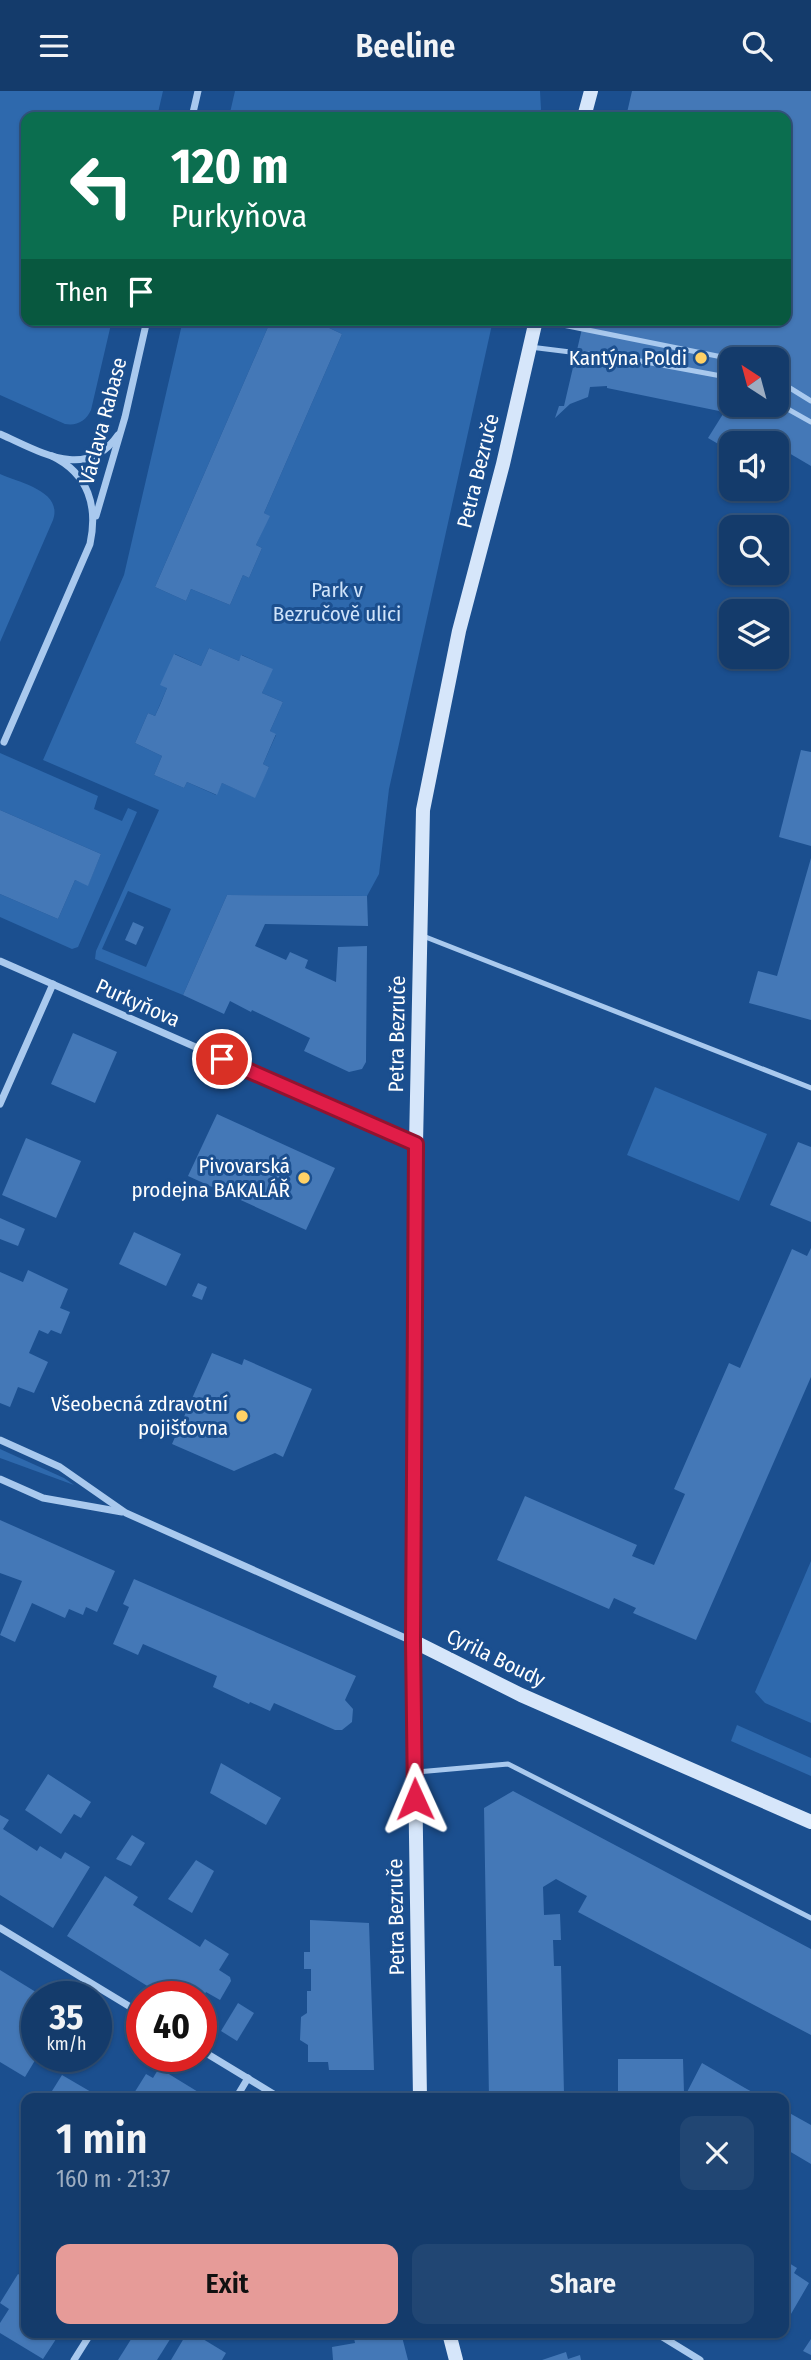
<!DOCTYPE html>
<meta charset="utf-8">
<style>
:root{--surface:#143b6b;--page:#214673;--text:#f1f3f6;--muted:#9dadc1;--line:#33557e;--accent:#e69b98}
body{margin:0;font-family:"Fira Sans Condensed",sans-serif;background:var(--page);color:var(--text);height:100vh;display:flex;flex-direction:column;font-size:26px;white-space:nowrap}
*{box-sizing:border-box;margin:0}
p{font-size:23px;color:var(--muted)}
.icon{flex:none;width:38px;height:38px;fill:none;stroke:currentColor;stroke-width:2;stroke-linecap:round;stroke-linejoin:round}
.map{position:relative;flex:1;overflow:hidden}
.panel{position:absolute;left:21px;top:2002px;width:768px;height:245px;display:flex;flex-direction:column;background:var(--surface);border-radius:14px;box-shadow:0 2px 5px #0004,0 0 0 2px var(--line)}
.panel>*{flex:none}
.hud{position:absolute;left:21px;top:21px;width:770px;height:214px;border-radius:14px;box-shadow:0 2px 5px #0004,0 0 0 2px var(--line);background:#0b6e4f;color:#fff;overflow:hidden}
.needle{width:46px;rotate:324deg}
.fabs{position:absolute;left:719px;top:256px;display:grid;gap:14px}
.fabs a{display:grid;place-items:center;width:70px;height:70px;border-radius:14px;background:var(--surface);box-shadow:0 2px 5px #0004,0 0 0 2px var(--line);font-size:35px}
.speed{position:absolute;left:21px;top:1890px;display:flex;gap:14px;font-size:35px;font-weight:700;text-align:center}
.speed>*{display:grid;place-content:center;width:91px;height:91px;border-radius:50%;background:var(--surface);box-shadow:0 2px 5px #0004,0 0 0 2px var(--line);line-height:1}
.speed small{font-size:18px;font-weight:400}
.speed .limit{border:10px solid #d22;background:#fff;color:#111}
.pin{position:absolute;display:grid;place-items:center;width:60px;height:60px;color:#fff;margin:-30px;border:4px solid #fff;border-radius:50%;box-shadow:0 2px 7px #0007}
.me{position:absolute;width:77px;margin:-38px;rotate:359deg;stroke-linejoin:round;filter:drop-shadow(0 0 5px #0008)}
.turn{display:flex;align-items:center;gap:24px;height:147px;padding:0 35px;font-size:32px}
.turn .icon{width:91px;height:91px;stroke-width:2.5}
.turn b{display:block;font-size:49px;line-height:60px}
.then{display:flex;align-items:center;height:66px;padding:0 35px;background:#0003;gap:14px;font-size:26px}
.round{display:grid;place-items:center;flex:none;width:74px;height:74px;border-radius:14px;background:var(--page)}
.headline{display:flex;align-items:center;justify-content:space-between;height:119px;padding:0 35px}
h1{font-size:42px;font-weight:600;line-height:52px}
.button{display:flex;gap:14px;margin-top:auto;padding:14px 35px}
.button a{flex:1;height:80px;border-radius:14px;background:var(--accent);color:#111;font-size:28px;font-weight:600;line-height:80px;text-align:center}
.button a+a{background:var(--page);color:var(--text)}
header{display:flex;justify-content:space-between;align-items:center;height:91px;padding:0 35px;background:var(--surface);font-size:32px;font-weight:600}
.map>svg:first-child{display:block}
.green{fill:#2e69ad;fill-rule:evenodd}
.building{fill:#4478b7;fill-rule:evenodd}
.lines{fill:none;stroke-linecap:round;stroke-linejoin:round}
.lane{stroke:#a9c9ee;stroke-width:5}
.street{stroke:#a9c9ee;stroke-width:7}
.secondary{stroke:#d6e6fa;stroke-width:14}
.route-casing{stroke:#92132f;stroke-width:18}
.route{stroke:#e11d48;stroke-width:12}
.poi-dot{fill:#ffd166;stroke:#1b4f8f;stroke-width:2.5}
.labels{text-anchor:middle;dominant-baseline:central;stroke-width:6;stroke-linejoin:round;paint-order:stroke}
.poi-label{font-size:21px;fill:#fff;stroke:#1b4f8f;text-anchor:end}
.street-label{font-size:21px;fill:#fff;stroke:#1b4f8f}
.park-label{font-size:21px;fill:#cfe3fa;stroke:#1b4f8f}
</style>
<header><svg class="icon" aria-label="menu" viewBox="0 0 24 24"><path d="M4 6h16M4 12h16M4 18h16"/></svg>Beeline<svg class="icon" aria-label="search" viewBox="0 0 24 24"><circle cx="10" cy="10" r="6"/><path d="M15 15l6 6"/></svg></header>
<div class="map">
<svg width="811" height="2269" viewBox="0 0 811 2269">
<rect width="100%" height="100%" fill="#1b4f8f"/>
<g class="green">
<path d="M0 0H163L157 26H26V229H112L91 319C86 330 77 335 65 333L0 304Z"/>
<polygon points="235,0 540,0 541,18 539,26 378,26 361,19 358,26 229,26"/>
<path d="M183 229H271L155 496 186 510 191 498 230 514 243 484 249 487 262 457 256 454 269 425 264 422 342 243 325 235 328 229H493L389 698 379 783 367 805 227 804 183 904 95 868 96 860 159 719 43 669 124 484ZM209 557 239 570 242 564 272 578 262 602 283 611 270 640 276 644 263 673 269 676 254 706 222 692 216 704 187 691 184 697 154 684 162 665 135 652 148 622 155 625 167 597 175 563 201 575ZM128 800 171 818 146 876 102 858Z"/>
<path d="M0 383C20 392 63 400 53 429L0 551Z"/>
<polygon points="0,662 98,705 94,718 122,730 128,717 137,721 78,856 72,858 0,826 0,803 58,828 75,789 88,794 101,763 0,719"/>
<polygon points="655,996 767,1043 739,1110 627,1064"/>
<polygon points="0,1358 64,1387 74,1394 0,1367"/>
<polygon points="811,1470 811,1632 765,1612 755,1601"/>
<polygon points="737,1634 811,1667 811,1685 731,1650"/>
</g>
<g class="building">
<path d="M632 0H811V375L777 355V352H772L764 347 761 352H732V361L708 347 723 323 719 320 607 297V295L590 296 588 306 570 313 555 327 559 315H564L584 229H786V26H626ZM732 268H777V313H732Z"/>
<polygon points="361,19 378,26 358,26"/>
<polygon points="271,229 328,229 325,235 342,243 264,422 270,425 256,454 262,457 249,487 243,484 230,514 191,498 186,510 155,496"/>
<polygon points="209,557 239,570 241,564 273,578 262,602 283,611 270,640 276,643 263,673 269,676 255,707 222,692 217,704 187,691 184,697 154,684 162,665 135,652 148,622 155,625 160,614 167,597 160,594 174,563 201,575"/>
<polygon points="801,659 811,661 811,755 779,746"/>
<polygon points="0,719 101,763 88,795 75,789 58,828 0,803"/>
<polygon points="811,767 811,929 749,912 758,880 777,885"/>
<polygon points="227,804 367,805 368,835 265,833 255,855 286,869 290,861 308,869 305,877 336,891 338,856 367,855 366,971 362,978 349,981 304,960 310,947 252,919 251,921 230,910 224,923 183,904"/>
<polygon points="133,831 144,836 136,854 125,849"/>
<polygon points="73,942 117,961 95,1012 51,993"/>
<polygon points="217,1023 335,1077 306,1139 188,1085"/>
<polygon points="26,1047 81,1070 56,1127 2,1104"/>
<polygon points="798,1051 811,1056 811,1131 770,1114"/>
<polygon points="0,1127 25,1138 18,1155 0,1148"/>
<polygon points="134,1141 181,1163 166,1195 119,1173"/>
<polygon points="811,1157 811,1286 696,1549 633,1522 636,1517 614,1507 609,1518 497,1469 525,1405 637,1454 632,1465 654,1474 685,1403 674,1398 729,1272 740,1277 792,1158 807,1165"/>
<polygon points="28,1179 68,1198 60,1217 70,1221 61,1243 51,1239 48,1243 39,1239 29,1262 48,1271 34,1302 18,1296 10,1316 0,1312 0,1181 23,1191"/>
<polygon points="198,1192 207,1196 202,1209 192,1205"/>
<polygon points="212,1262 242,1274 244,1268 312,1298 283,1366 275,1362 234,1380 172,1353"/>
<polygon points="0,1429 115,1480 97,1521 86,1516 83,1524 69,1518 65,1527 32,1512 15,1551 0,1544 22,1490 0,1482"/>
<polygon points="134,1488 356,1585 345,1609 353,1618 352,1631 342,1639 335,1639 274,1612 270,1620 250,1611 249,1613 213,1596 217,1585 143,1553 138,1564 113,1553 129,1516 123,1513"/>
<polygon points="221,1672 281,1707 266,1734 210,1702"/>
<polygon points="48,1683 91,1711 81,1727 74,1723 61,1743 25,1719"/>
<polygon points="513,1700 811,1858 811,1944 578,1821 587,1805 556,1788 543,1796 544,1824 560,1823 561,1849 553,1849 554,1875 561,1875 564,2003 555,2004 556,2007 489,2007 484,1717"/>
<polygon points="0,1724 9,1729 3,1738 37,1760 40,1755 61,1768 65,1761 90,1776 53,1837 0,1804"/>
<polygon points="132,1744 145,1752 131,1775 116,1768"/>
<polygon points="196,1769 214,1780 192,1822 168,1808"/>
<polygon points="105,1785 138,1806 133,1814 200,1856 205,1848 229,1863 219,1879 230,1886 231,1890 220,1909 206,1901 201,1909 201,1906 165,1906 67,1845"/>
<polygon points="310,1829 369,1832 374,1979 329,1979 328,1971 308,1971 308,1954 300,1949 301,1926 307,1922 307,1900 311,1900 311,1878 304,1878 304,1861 310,1861"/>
<polygon points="0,1879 44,1906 37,1906 37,1966 25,1986 0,1971"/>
<polygon points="238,1912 254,1922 237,1950 221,1940"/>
<polygon points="618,1968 683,1968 684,2002 672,2003 672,2007 577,2007 577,2003 618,2003"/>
<polygon points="702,1972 745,1997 763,2007 684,2007"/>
<polygon points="159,1977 208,2007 131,2007 146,1983 153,1987"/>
<polygon points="62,1984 98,2005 97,2007 63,2007 52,2000"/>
<polygon points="784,2019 811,2034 811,2073 784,2057"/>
<polygon points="784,2169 797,2177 794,2182 809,2192 784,2235"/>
<polygon points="18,2183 26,2188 26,2242 60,2242 43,2268 0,2242 0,2232 9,2218 0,2212"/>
<polygon points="135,2242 174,2242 157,2269 118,2269"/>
<polygon points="187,2242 193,2242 226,2262 222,2269 171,2269"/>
<polygon points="353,2242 387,2242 387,2245 401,2242 408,2269 333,2269 332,2256 355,2252"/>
<polygon points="811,2248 811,2264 803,2260"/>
<polygon points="566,2261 568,2268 580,2264 581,2269 542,2269"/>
</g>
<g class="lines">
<g class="lane">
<polyline points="538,229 732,268"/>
<polyline points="530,256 635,269 732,287"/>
<polyline points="777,289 811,310"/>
<polyline points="777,312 811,331"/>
<polyline points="423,845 811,997"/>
<polyline points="417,1681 508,1673 811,1827"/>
</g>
<g class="street">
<polyline points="192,26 198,0"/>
<path d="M0 343C39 360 86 391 118 344"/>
<polyline points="96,425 125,326 147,229"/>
<path d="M4 651 90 453C98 416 89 383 52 365"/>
<polyline points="0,870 416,1053"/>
<polyline points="0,1013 53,893"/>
<polyline points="0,1349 60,1376 126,1422 412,1550"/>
<polyline points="0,1388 43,1407 122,1421"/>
<polyline points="0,1837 142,1923"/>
<polyline points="201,1959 280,2007"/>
<polyline points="236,2007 248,1987"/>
<polyline points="656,2242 700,2269"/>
<polyline points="74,2269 91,2242"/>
</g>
<g class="secondary">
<polyline points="584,26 591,0"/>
<polyline points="413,1550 521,1604 811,1731"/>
<polyline points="420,2007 413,1550 416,1053 423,719 459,540 503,373 536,229"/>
<polyline points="449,2242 456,2269"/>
</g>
</g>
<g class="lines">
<g class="route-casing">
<polyline id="route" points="222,968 416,1053 413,1550 415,1708"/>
</g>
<use href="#route" class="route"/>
</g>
<g class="poi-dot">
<circle cx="701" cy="267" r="7"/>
<circle cx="304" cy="1087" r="7"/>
<circle cx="242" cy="1325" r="7"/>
</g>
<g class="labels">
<g class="poi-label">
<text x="687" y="267">Kantýna Poldi</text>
<text x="290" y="1075">Pivovarská<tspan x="290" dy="24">prodejna BAKALÁŘ</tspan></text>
<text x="228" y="1313">Všeobecná zdravotní<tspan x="228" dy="24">pojišťovna</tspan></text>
</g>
<g class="street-label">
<text transform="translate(103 330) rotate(-75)">Václava Rabase</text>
<text transform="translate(478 380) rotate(-76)">Petra Bezruče</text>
<text transform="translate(138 912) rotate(24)">Purkyňova</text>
<text transform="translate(397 943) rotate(-89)">Petra Bezruče</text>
<text transform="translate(496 1567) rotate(26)">Cyrila Boudy</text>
<text transform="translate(396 1826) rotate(-91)">Petra Bezruče</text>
</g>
<g class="park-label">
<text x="337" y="499">Park v<tspan x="337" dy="24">Bezručově ulici</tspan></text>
</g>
</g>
</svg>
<div class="fabs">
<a><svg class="needle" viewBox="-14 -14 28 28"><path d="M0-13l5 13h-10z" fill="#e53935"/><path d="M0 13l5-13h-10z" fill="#9dadc1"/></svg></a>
<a><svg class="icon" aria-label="sound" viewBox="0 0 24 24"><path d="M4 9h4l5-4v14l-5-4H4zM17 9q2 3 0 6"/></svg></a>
<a><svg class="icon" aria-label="search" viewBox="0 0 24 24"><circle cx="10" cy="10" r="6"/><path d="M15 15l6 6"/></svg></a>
<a><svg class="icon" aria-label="layers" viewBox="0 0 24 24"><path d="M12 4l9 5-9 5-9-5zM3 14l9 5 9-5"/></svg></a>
</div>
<div class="speed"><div>35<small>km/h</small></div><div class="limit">40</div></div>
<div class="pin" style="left:222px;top:968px;background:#d93025"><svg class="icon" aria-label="arrive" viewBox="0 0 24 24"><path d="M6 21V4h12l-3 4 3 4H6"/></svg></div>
<svg class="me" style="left:415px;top:1708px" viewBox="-20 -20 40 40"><path d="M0-17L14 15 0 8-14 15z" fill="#e11d48" stroke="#fff" stroke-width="4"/></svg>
<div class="hud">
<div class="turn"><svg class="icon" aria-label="left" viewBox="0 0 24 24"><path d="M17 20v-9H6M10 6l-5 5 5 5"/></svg><div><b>120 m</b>Purkyňova</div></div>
<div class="then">Then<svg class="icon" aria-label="arrive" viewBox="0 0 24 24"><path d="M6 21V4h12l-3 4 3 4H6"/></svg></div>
</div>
<section class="panel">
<div class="headline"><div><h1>1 min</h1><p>160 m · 21:37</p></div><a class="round"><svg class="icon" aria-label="close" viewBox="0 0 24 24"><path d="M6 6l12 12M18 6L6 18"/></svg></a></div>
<div class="button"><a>Exit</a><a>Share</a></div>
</section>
</div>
